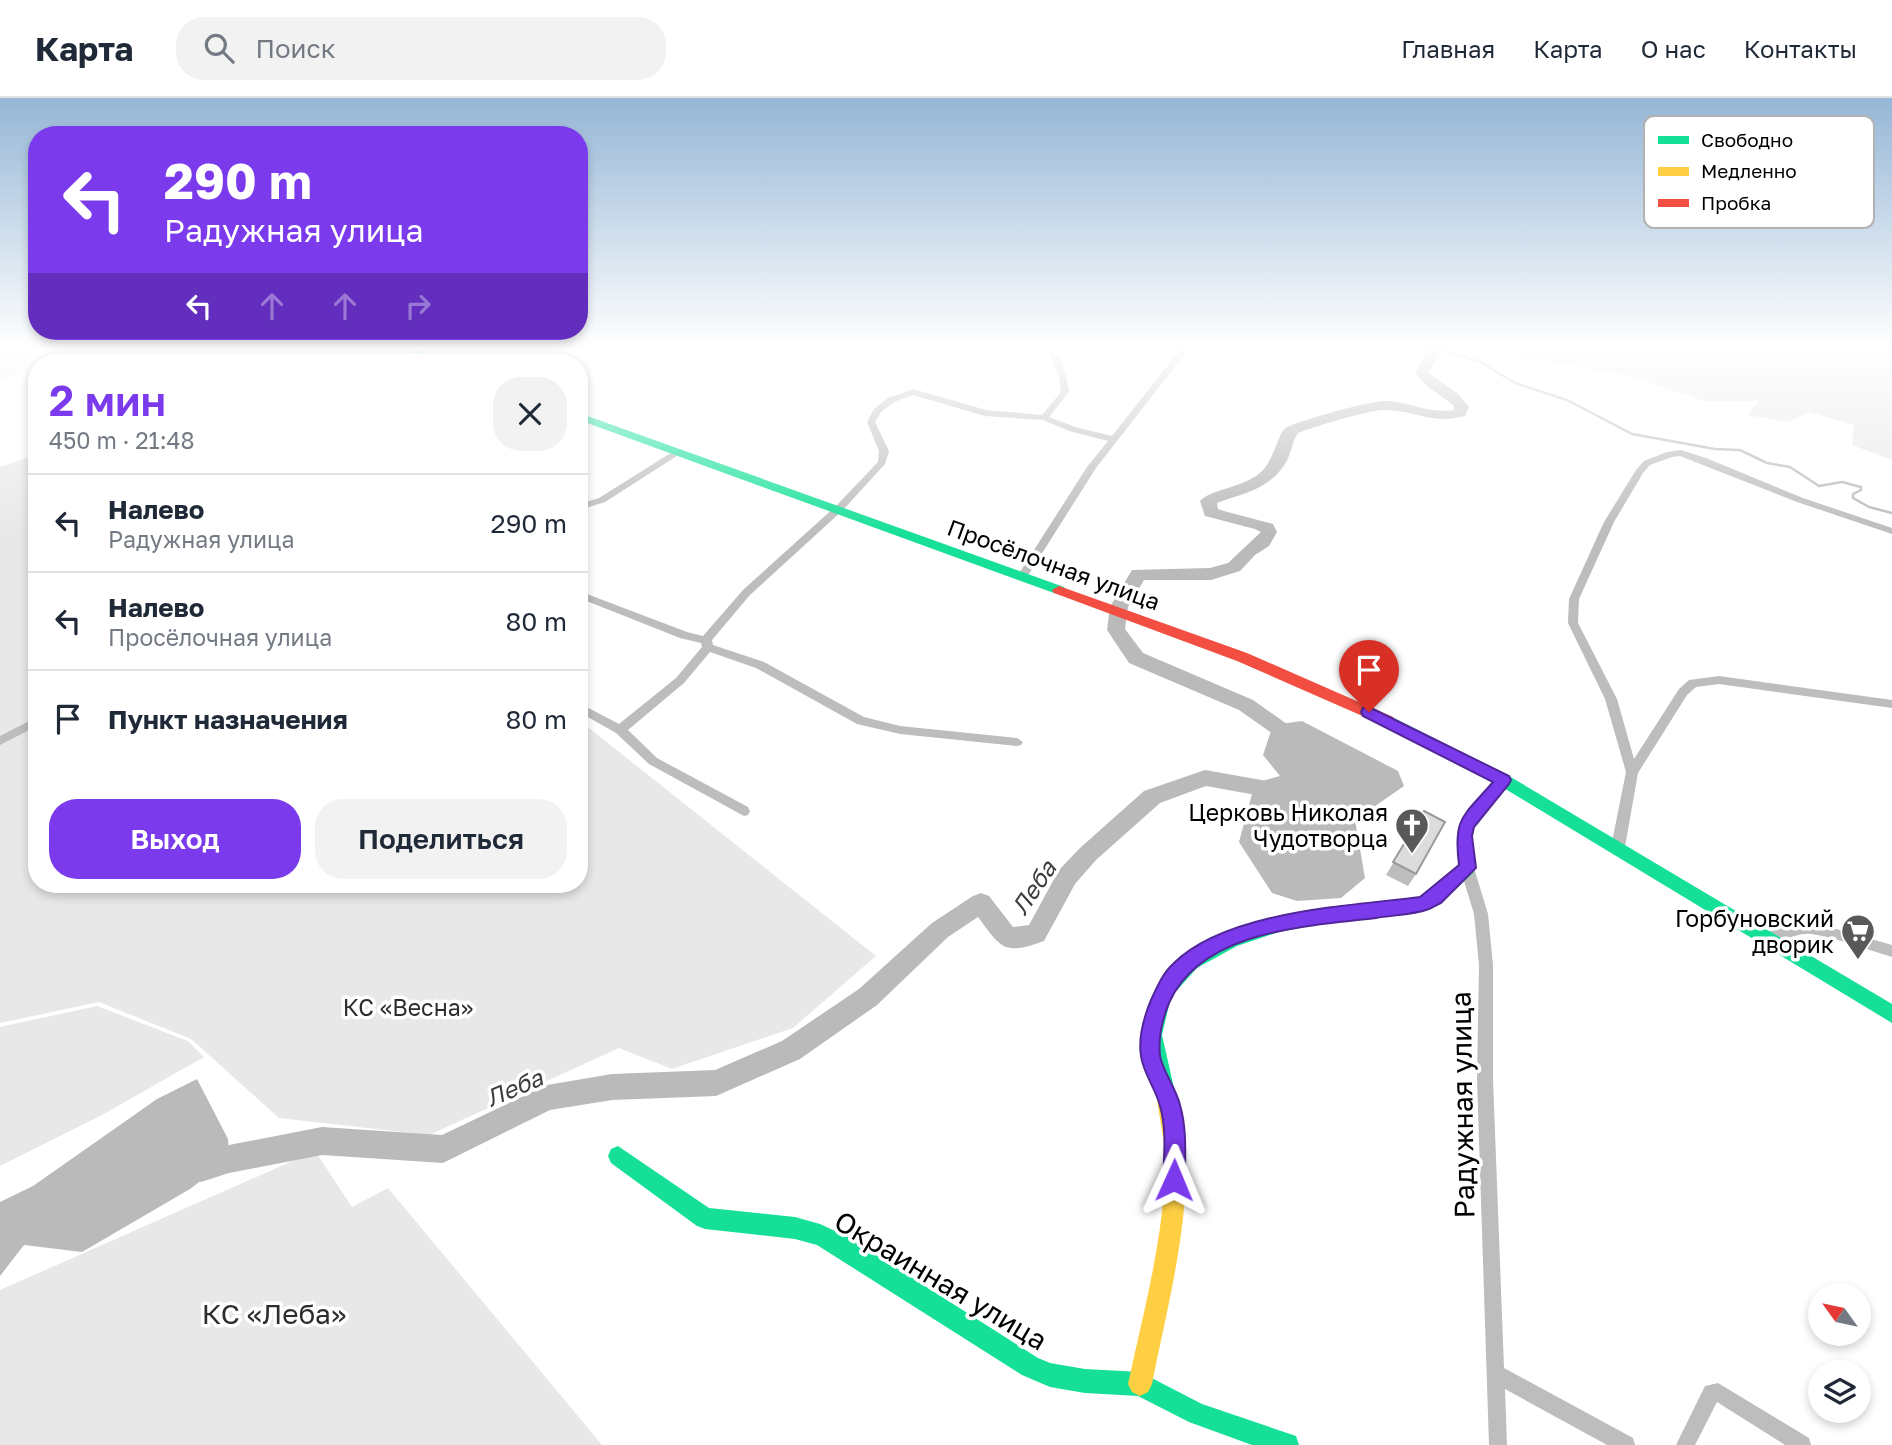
<!DOCTYPE html>
<html lang="ru">
<meta charset="utf-8">
<style>
:root{--surface:#fff;--page:#f2f2f3;--text:#1f2937;--muted:#747a83;--line:#e0e1e3;--accent:#7c3aed}
body{margin:0;font-family:"Golos Text",sans-serif;background:var(--page);color:var(--text);height:100vh;display:flex;flex-direction:column;font-size:26px;white-space:nowrap}
*{box-sizing:border-box;margin:0}
p{font-size:23px;color:var(--muted)}
.icon{flex:none;width:38px;height:38px;fill:none;stroke:currentColor;stroke-width:2;stroke-linecap:round;stroke-linejoin:round}
.map{position:relative;flex:1;overflow:hidden}
.side{position:absolute;left:28px;top:256px;width:560px;height:539px;display:flex;flex-direction:column;background:var(--surface);border-radius:28px;box-shadow:0 4px 10px #0003}
.side>*{flex:none}
.banner{position:absolute;left:28px;top:28px;width:560px;height:214px;border-radius:28px;box-shadow:0 4px 10px #0003;background:#7c3aed;color:#fff;overflow:hidden}
.needle{width:46px;rotate:303deg}
.controls{position:absolute;left:1808px;top:1185px;display:grid;gap:14px}
.controls a{display:grid;place-items:center;width:63px;height:63px;border-radius:50%;background:var(--surface);box-shadow:0 4px 10px #0003;font-size:35px}
.pin{position:absolute;display:grid;place-items:center;width:60px;height:60px;color:#fff;margin:-72px -30px;border-radius:50% 50% 50% 0;rotate:-45deg;box-shadow:0 0 7px #0007}
.pin .icon{rotate:45deg}
.me{position:absolute;width:77px;margin:-38px;rotate:1deg;stroke-linejoin:round;filter:drop-shadow(0 0 5px #0008)}
.turn{display:flex;align-items:center;gap:24px;height:147px;padding:0 21px;font-size:32px}
.turn .icon{width:91px;height:91px;stroke-width:2.5}
.turn b{display:block;font-size:49px;line-height:60px}
.lanes{display:flex;align-items:center;height:66px;padding:0 21px;background:#0003;justify-content:center;gap:35px;direction:ltr}
.lanes .off{opacity:.35}
.round{display:grid;place-items:center;flex:none;width:74px;height:74px;border-radius:28px;background:var(--page)}
.overview{display:flex;align-items:center;justify-content:space-between;height:119px;padding:0 21px}
h1{font-size:42px;font-weight:600;line-height:52px;color:var(--accent)}
.action{display:flex;gap:14px;margin-top:auto;padding:14px 21px}
.action a{flex:1;height:80px;border-radius:28px;background:var(--accent);color:#fff;font-size:28px;font-weight:600;line-height:80px;text-align:center}
.action a+a{background:var(--page);color:var(--text)}
ul{padding:0;list-style:none}
li{display:flex;align-items:center;gap:21px;height:98px;padding:0 21px;border-top:2px solid var(--line)}
li div{flex:1}
li b{display:block;font-size:26px}
li em{font-style:normal}
header{display:flex;align-items:center;gap:42px;box-sizing:border-box;height:98px;padding:0 35px;background:var(--surface);border-bottom:2px solid var(--line)}
header strong{font-size:33px}
nav{display:flex;gap:38px;margin-inline-start:auto;font-size:24px}
.search{width:490px;height:63px;background:var(--page);display:flex;align-items:center;gap:18px;box-sizing:border-box;padding:0 24px;border-radius:28px;color:var(--muted);font-size:26px}
.map>svg:first-child{display:block}
.green{fill:#e8e8e8}
.water{fill:#bababa}
.lines{fill:none;stroke-linecap:round;stroke-linejoin:round}
.stream{stroke:#bababa;stroke-width:2.5}
.river{fill:#bababa;fill-rule:evenodd}
.street{fill:#bdbdbd;fill-rule:evenodd}
.fast{fill:#16e098;fill-rule:evenodd}
.slow{fill:#ffcf43;fill-rule:evenodd}
.jam{fill:#f24e42;fill-rule:evenodd}
.wall{fill:#bdbdbd}
.building{fill:#dcdcdc;stroke:#9a9a9a;stroke-width:2}
.route{fill:#7c3aed;stroke:#51269a;stroke-width:2}
.labels{text-anchor:middle;dominant-baseline:central;stroke-width:7;stroke-linejoin:round;paint-order:stroke}
.street-label{font-size:23px;fill:#000;stroke:#fff}
.poi-label{font-size:23px;fill:#000;stroke:#fff;text-anchor:end}
.park-label{font-size:23px;fill:#2d2d2d;stroke:#fff}
.water-label{font-size:24px;font-style:italic;fill:#3e3e3e;stroke:#fff}
.near-street-label{font-size:28px;fill:#000;stroke:#fff}
.near-park-label{font-size:28px;fill:#2d2d2d;stroke:#fff}
.key{fill:#fff;stroke:#b2b2b2;stroke-width:2}
.key-label{font-size:19px;fill:#000}
</style>
<header>
<strong>Карта</strong>
<div class="search"><svg class="icon" aria-label="search" viewBox="0 0 24 24"><circle cx="10" cy="10" r="6"/><path d="M15 15l6 6"/></svg>Поиск</div>
<nav><a>Главная</a><a>Карта</a><a>О нас</a><a>Контакты</a></nav>
</header>
<div class="map">
<svg width="1892" height="1347" viewBox="0 0 1892 1347">
<rect width="100%" height="100%" fill="#fff"/>
<g class="green">
<polygon points="0,248 38,248 18,276 1,280"/>
<polygon points="365,248 393,248 415,257 411,264 331,264"/>
<polygon points="1479,248 1892,248 1892,362 1852,347 1854,327 1809,314 1788,324 1747,317 1759,303 1704,303 1631,278 1482,251"/>
<polygon points="37,356 37,786 579,786 579,622 876,858 793,930 672,971 619,950 429,1037 279,1020 191,941 99,904 0,925 0,369"/>
<polygon points="97,908 188,943 204,959 102,1017 0,1068 0,929"/>
<polygon points="315,1053 352,1109 388,1090 602,1347 0,1347 0,1192"/>
</g>
<g class="water">
<polygon points="1302,623 1398,673 1404,688 1355,722 1365,780 1341,800 1297,803 1272,795 1239,744 1255,685 1280,678 1263,657 1273,627"/>
<polygon points="197,981 228,1041 229,1061 190,1091 82,1154 24,1147 0,1178 0,1104 33,1088 157,1001"/>
</g>
<g class="lines">
<polyline class="stream" points="1436,249 1480,264 1515,285 1567,302 1632,336 1715,351 1740,352 1767,365 1790,369 1819,388 1842,384 1861,389 1861,392 1853,396 1853,400 1869,409 1892,415"/>
<g class="river">
<path d="M1429 248H1443L1429 275 1458 296 1469 309 1465 318C1430 327 1416 312 1384 312 1368 312 1313 329 1298 335 1292 343 1291 357 1285 366 1268 392 1243 395 1217 405L1218 411 1224 413 1273 426 1277 434 1269 448 1255 457 1240 473 1211 482H1144L1128 509 1125 531 1143 555 1253 602 1287 626 1304 648 1301 653 1294 656 1287 653 1273 636 1239 612 1129 565 1107 532 1110 509 1132 472 1210 470 1228 465 1261 434 1255 431 1205 418 1200 403C1211 391 1242 390 1260 375 1275 362 1277 335 1287 329 1306 321 1370 302 1389 303 1411 305 1431 316 1454 312L1453 307 1426 287 1415 275Z"/>
<path d="M1205 672 1267 683 1280 680 1288 682 1291 688 1288 694 1267 699 1206 688 1160 705 1096 762 1075 786 1044 843C1004 858 1001 850 978 819L948 839 877 907 800 961 716 998 612 1002 550 1012 443 1065 322 1057 229 1075 201 1084 191 1080 187 1070 191 1060 229 1047 322 1029 442 1037 547 987 612 976 715 972 782 943 859 891 932 825 973 798 981 795 989 798 1013 829 1029 827 1059 772 1080 750 1144 693Z"/>
</g>
<g class="street">
<path d="M1183 248H1191L1096 370 1027 479H1019L1018 477 1087 369 1108 343 1069 333 1043 322 985 318 913 297 894 304 881 314 875 324 889 353 885 366 843 412 750 497 712 542 713 547 764 564 864 619 900 628 1017 640 1023 644 1021 647 1017 648 900 636 857 626 756 570 710 554 684 585 628 632 657 660 748 709 750 713 748 717 744 718 649 666 616 635 579 614V605L619 626 676 580 702 549 701 545 680 540 579 500V493L687 534 703 538 743 492 836 408 878 364 879 353 867 324 874 311 888 300 913 291 986 312 1042 317 1061 294 1059 278 1049 256 1053 254C1064 262 1067 280 1069 294L1049 319 1075 329 1112 338Z"/>
<polygon points="677,351 680,352 680,356 605,404 579,412 579,406 599,400"/>
<polygon points="1681,352 1706,360 1803,400 1892,430 1892,436 1797,404 1680,358 1672,359 1650,367 1643,375 1614,424 1579,501 1578,525 1617,601 1634,661 1679,591 1689,582 1719,578 1892,602 1892,610 1719,586 1696,589 1687,597 1638,675 1625,749 1623,753 1618,754 1613,753 1611,749 1626,674 1605,601 1568,525 1569,501 1604,424 1636,372 1644,363 1667,354"/>
<polygon points="37,619 37,628 0,647 0,638"/>
<polygon points="1503,677 1507,679 1509,682 1472,728 1470,738 1474,770 1488,816 1493,867 1493,981 1504,1270 1633,1340 1635,1347 1607,1347 1505,1291 1507,1347 1489,1347 1477,981 1479,867 1474,816 1460,770 1458,738 1461,722 1499,679"/>
<path d="M1796 824H1812L1892 847V859C1869 852 1834 839 1811 836 1795 834 1776 848 1763 844L1761 840 1763 836Z"/>
<polygon points="1718,1285 1809,1340 1811,1347 1785,1347 1717,1304 1695,1347 1676,1347 1705,1288"/>
</g>
<g class="fast">
<polygon points="396,248 410,248 447,264 433,264"/>
<polygon points="579,315 1064,489 1066,492 1059,496 1054,495 579,322"/>
<polygon points="1388,617 1509,678 1892,906 1892,925 1497,686 1383,627 1380,623 1383,619"/>
<polygon points="1467,763 1473,765 1475,770 1473,775 1441,805 1429,811 1330,824 1279,834 1237,848 1197,870 1171,899 1162,937 1174,990 1171,997 1164,1000 1157,997 1143,937 1157,889 1184,858 1225,836 1279,819 1330,809 1421,799 1429,795 1461,765"/>
<polygon points="618,1048 709,1110 795,1119 820,1126 848,1139 1038,1260 1050,1265 1085,1271 1140,1274 1202,1306 1296,1338 1299,1347 1252,1347 1189,1324 1138,1298 1085,1295 1050,1289 1022,1277 817,1147 795,1141 705,1131 697,1128 611,1065 608,1058 611,1051"/>
</g>
<path class="slow" d="M1164 980 1171 983C1207 1068 1169 1198 1152 1286L1148 1294 1140 1298 1132 1294 1128 1286C1144 1211 1166 1134 1165 1057 1165 1041 1153 992 1157 983Z"/>
<polygon class="jam" points="1059,488 1247,555 1393,619 1396,623 1388,629 1383,627 1237,563 1054,495 1052,492"/>
</g>
<polygon class="wall" points="1424,713 1416,776 1408,788 1386,777"/>
<polygon class="building" points="1424,713 1445,724 1416,776 1393,764"/>
<linearGradient id="sky" x2="0" y2="1"><stop stop-color="#95b6d6"/><stop offset="0.57" stop-color="#fff"/><stop offset="1" stop-color="#fff" stop-opacity="0"/></linearGradient>
<rect width="1892" height="436" fill="url(#sky)"/>
<path class="route" d="M1369 609 1509 678 1511 682 1509 686 1474 729 1472 738 1476 770 1441 805 1429 811C1413 817 1393 817 1376 820 1308 828 1201 832 1169 905 1162 922 1158 940 1160 958 1163 974 1176 990 1180 1007 1187 1031 1185 1057 1185 1082L1182 1089 1174 1092 1167 1089 1163 1082C1164 1057 1167 1032 1160 1008 1156 991 1143 975 1141 958 1138 939 1144 919 1151 902 1157 889 1163 875 1173 866 1226 813 1349 808 1420 799L1459 767C1453 719 1463 719 1493 684L1363 618 1361 614 1363 610Z"/>
<defs>
<g id="church-pin" transform="scale(1.75)"><path d="M0 17L-7.5 6A9.5 9.5 0 1 1 7.5 6Z" fill="#595959" stroke="#fff"/><path d="M-1.2-6h2.4v3.5h3.3v2.4h-3.3V6h-2.4V-.1h-3.3v-2.4h3.3Z" fill="#fff"/></g>
<g id="supermarket-pin" transform="scale(1.75)"><path d="M0 17L-7.5 6A9.5 9.5 0 1 1 7.5 6Z" fill="#595959" stroke="#fff"/><path d="M-6-5.5h2.5l.6 2H6L4.5 2H-2.5L-4.4-4H-6ZM-1.5 3.2a1.3 1.3 0 1 0 .1 0ZM3 3.2a1.3 1.3 0 1 0 .1 0Z" fill="#fff"/></g>
</defs>
<g fill-rule="evenodd">
<use href="#church-pin" x="1412" y="727"/>
<use href="#supermarket-pin" x="1858" y="833"/>
</g>
<g class="labels">
<g class="street-label">
<text transform="translate(1054 466) rotate(20)">Просёлочная улица</text>
</g>
<g class="poi-label">
<text x="1388" y="714">Церковь Николая<tspan x="1388" dy="26">Чудотворца</tspan></text>
<text x="1834" y="820">Горбуновский<tspan x="1834" dy="26">дворик</tspan></text>
</g>
<g class="park-label">
<text x="408" y="909">КС «Весна»</text>
</g>
<g class="water-label">
<text transform="translate(1033 789) rotate(-56)">Леба</text>
<text transform="translate(514 989) rotate(-23)">Леба</text>
</g>
<g class="near-street-label">
<text transform="translate(1462 1007) rotate(-91)">Радужная улица</text>
<text transform="translate(941 1182) rotate(31)">Окраинная улица</text>
</g>
<g class="near-park-label">
<text x="274" y="1215">КС «Леба»</text>
</g>
</g>
<rect x="1644" y="18" width="230" height="112" rx="10" class="key"/>
<rect x="1658" y="38" width="31" height="8" fill="#16e098"/>
<rect x="1658" y="69" width="31" height="9" fill="#ffcf43"/>
<rect x="1658" y="101" width="31" height="8" fill="#f24e42"/>
<g class="key-label">
<text x="1701" y="49">Свободно</text>
<text x="1701" y="80">Медленно</text>
<text x="1701" y="112">Пробка</text>
</g>
</svg>
<div class="controls">
<a><svg class="needle" viewBox="-14 -14 28 28"><path d="M0-13l5 13h-10z" fill="#e53935"/><path d="M0 13l5-13h-10z" fill="#747a83"/></svg></a>
<a><svg class="icon" aria-label="layers" viewBox="0 0 24 24"><path d="M12 4l9 5-9 5-9-5zM3 14l9 5 9-5"/></svg></a>
</div>
<div class="pin" style="left:1369px;top:614px;background:#d93025"><svg class="icon" aria-label="arrive" viewBox="0 0 24 24"><path d="M6 21V4h12l-3 4 3 4H6"/></svg></div>
<svg class="me" style="left:1174px;top:1082px" viewBox="-20 -20 40 40"><path d="M0-17L14 15 0 8-14 15z" fill="#7c3aed" stroke="#fff" stroke-width="4"/></svg>
<div class="banner">
<div class="turn"><svg class="icon" aria-label="left" viewBox="0 0 24 24"><path d="M17 20v-9H6M10 6l-5 5 5 5"/></svg><div><b>290 m</b>Радужная улица</div></div>
<div class="lanes"><svg class="icon" aria-label="left" viewBox="0 0 24 24"><path d="M17 20v-9H6M10 6l-5 5 5 5"/></svg><svg class="icon off" aria-label="ahead" viewBox="0 0 24 24"><path d="M12 20V5M6 11l6-6 6 6"/></svg><svg class="icon off" aria-label="ahead" viewBox="0 0 24 24"><path d="M12 20V5M6 11l6-6 6 6"/></svg><svg class="icon off" aria-label="right" viewBox="0 0 24 24"><path d="M7 20v-9h11M14 6l5 5-5 5"/></svg></div>
</div>
<section class="side">
<div class="overview"><div><h1>2 мин</h1><p>450 m · 21:48</p></div><a class="round"><svg class="icon" aria-label="close" viewBox="0 0 24 24"><path d="M6 6l12 12M18 6L6 18"/></svg></a></div>
<ul>
<li><svg class="icon" aria-label="left" viewBox="0 0 24 24"><path d="M17 20v-9H6M10 6l-5 5 5 5"/></svg><div><b>Налево</b><p>Радужная улица</p></div><em>290 m</em></li>
<li><svg class="icon" aria-label="left" viewBox="0 0 24 24"><path d="M17 20v-9H6M10 6l-5 5 5 5"/></svg><div><b>Налево</b><p>Просёлочная улица</p></div><em>80 m</em></li>
<li><svg class="icon" aria-label="arrive" viewBox="0 0 24 24"><path d="M6 21V4h12l-3 4 3 4H6"/></svg><div><b>Пункт назначения</b></div><em>80 m</em></li>
</ul>
<div class="action"><a>Выход</a><a>Поделиться</a></div>
</section>
</div>
